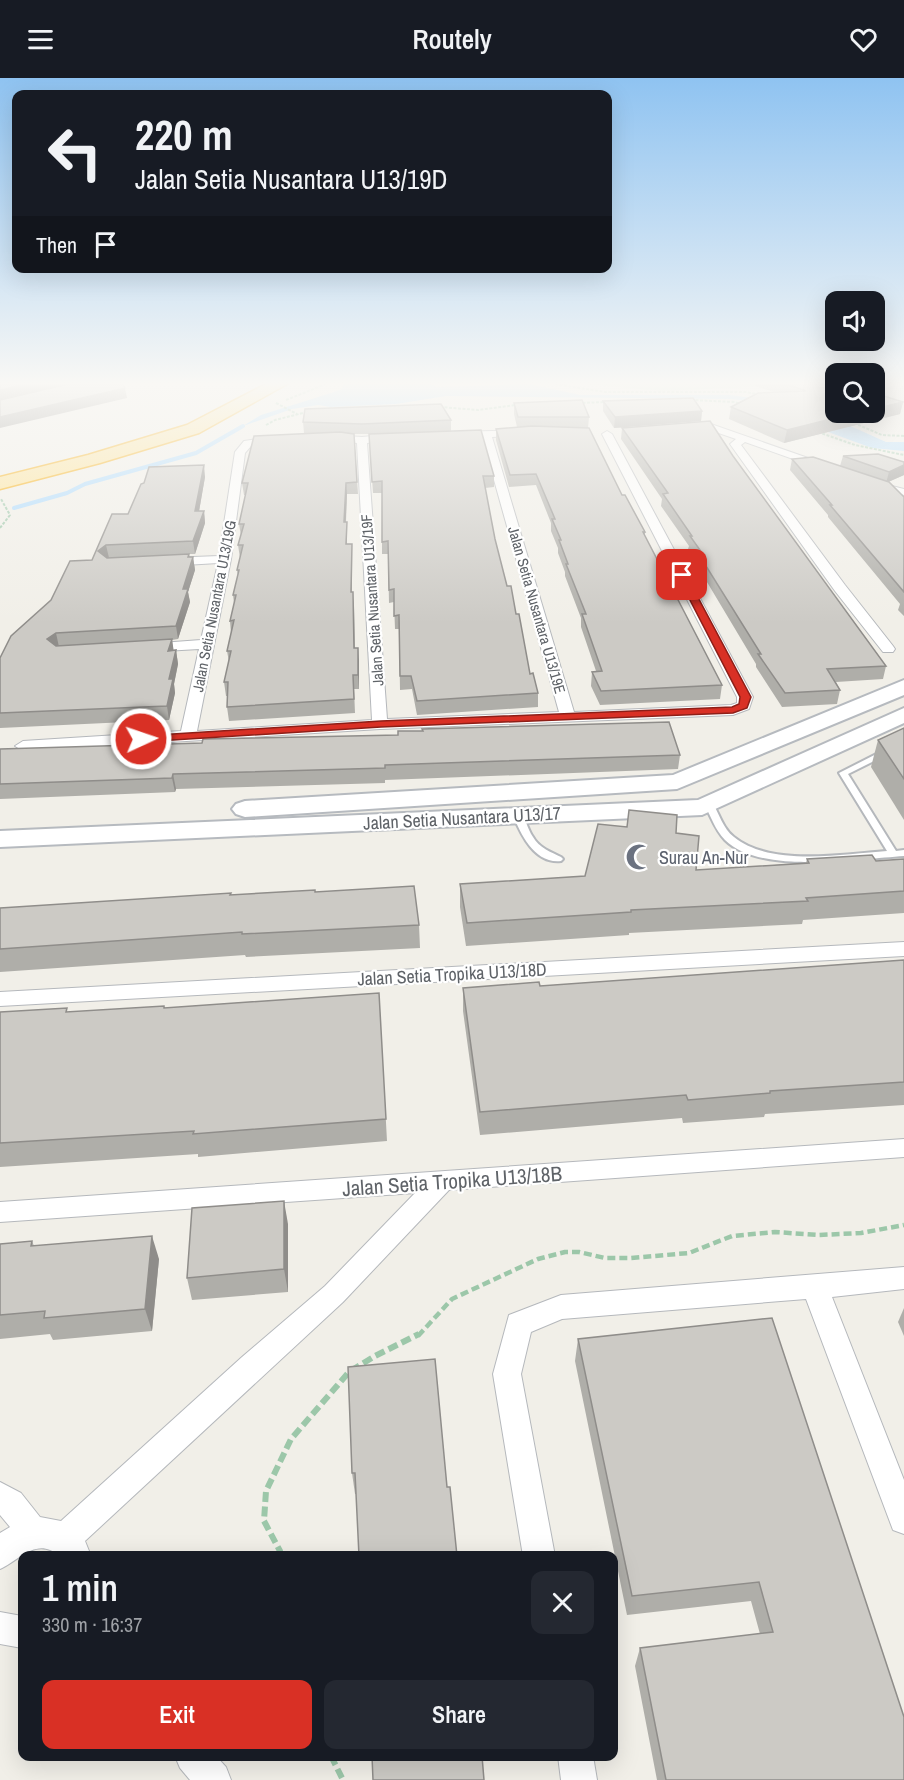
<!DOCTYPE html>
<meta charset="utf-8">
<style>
:root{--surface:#171b24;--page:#242831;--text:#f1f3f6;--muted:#9ea1a6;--accent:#d93025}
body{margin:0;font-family:"Archivo Narrow",sans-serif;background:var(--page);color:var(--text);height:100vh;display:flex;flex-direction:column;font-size:22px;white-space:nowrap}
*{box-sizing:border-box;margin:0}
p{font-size:20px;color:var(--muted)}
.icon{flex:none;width:33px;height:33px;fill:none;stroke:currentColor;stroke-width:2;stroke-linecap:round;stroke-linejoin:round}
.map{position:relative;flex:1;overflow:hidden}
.details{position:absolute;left:18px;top:1473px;width:600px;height:210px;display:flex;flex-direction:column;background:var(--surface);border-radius:12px;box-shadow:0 6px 24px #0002}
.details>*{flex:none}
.guide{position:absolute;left:12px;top:12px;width:600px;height:183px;border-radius:12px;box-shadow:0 6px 24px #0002;background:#171b24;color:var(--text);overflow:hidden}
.controls{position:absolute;left:825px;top:213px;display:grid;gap:12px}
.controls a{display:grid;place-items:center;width:60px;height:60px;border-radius:12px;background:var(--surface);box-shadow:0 6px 24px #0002;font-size:30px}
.pin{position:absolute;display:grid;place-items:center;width:51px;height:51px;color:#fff;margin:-26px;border-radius:12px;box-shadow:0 3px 9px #0006}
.me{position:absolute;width:66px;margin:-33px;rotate:87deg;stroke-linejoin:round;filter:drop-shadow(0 0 4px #0008)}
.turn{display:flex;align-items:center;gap:21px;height:126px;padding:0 24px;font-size:27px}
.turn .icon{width:78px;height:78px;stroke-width:2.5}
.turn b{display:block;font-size:42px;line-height:51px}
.then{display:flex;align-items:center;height:57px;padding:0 24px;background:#0003;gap:12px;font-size:22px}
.round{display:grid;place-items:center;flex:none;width:63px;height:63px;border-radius:12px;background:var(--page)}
.headline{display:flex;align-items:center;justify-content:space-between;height:102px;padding:0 24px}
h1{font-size:36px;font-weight:600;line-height:45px}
.primary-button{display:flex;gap:12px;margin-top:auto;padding:12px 24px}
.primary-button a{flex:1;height:69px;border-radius:12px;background:var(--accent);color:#fff;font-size:24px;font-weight:600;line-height:69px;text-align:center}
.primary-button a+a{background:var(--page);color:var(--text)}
header{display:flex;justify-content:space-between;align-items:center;height:78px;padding:0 24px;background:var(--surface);font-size:27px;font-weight:600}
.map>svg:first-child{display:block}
.green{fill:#c5e8c5}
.water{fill:#aadaff}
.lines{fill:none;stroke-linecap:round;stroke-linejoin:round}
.stream{stroke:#aadaff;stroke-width:4}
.lane-casing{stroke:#b5b8bc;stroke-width:4}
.street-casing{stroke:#b5b8bc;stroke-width:2}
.secondary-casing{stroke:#b6babf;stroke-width:4}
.highway-casing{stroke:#f9ab00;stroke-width:3}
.path-far2{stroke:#9cc7a9;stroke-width:2;stroke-dasharray:3 1.5;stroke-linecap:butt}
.path-far1{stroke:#9cc7a9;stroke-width:4.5;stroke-dasharray:8 4;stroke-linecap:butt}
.path{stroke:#9cc7a9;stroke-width:6;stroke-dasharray:10 4.5;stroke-linecap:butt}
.lane{fill:#fff;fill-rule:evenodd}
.street{fill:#fff;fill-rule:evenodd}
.secondary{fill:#fff;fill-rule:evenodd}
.highway{fill:#fde293;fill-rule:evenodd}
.wall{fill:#afaea9}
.shaded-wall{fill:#8f8d8a}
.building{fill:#cccac5;stroke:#8f8d8a;stroke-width:1.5}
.route{fill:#d93025;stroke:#8d1f18;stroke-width:1.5}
.labels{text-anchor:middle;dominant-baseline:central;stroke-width:4.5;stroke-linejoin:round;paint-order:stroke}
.far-street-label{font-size:15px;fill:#5f6368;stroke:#fff}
.street-label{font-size:18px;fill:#5f6368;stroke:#fff}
.worship-label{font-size:18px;fill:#5b616d;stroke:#fff;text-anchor:start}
.near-street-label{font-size:21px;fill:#5f6368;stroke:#fff}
</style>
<header><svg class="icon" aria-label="menu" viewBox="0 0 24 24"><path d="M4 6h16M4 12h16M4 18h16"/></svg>Routely<svg class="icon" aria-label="heart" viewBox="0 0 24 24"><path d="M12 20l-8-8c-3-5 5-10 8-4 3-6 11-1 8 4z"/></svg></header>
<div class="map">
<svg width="904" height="1702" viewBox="0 0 904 1702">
<rect width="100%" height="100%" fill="#f1efe8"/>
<polygon class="green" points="585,306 760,306 753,309 661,313"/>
<polygon class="water" points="344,306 430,306 437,309 530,306 580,317 730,317 767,322 837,342 886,364 904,364 904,373 872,370 740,322 730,321 446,318 396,326 331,329 318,327 292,331 243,348 261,337 331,315 342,311"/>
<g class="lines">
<polyline class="stream" points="14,430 67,415 85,406 196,375 243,348"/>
<g class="lane-casing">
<g id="lane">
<path d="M904 662V668L848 696 896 773 904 772V778C858 781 760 797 725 762 715 752 711 738 704 726L709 723 712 724C719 735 723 751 734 759 771 789 843 776 887 773L839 695Z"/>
<path d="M518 734C526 738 527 751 533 759 539 770 551 774 561 779L563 781 561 783C535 786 521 757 513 737Z"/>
</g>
</g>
<g class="street-casing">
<g id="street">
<polygon points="708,345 828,387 828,391 824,392 745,364 741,367 845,507 893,568 895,571 893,574 883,574 835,513 730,366 736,361 707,351 690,352 685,349 690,346"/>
<polygon points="523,352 527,353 527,357 492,359 574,634 731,627 737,625 737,619 602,356 607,353 612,356 753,619 749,631 733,637 380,651 23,673 15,668 23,663 181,653 199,571 147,574 140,570 147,566 201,562 218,485 168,488 162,484 168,480 219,478 235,374 244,363 277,358 282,361 281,363 251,368 245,375 231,481 197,653 372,642 357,365 324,362 323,360 328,357 362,359 394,356 399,359 394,362 367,365 387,641 559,634 482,359 456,360 451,357 456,354"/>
<polygon points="872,403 904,411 904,417 868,408 866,406"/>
<polygon points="904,864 904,878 0,928 0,914"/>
<path d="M904 1061V1079L449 1112 343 1224 85 1463 91 1478H59C37 1458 20 1482 0 1491V1455L10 1449 0 1437V1404L21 1415 40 1439 61 1443 242 1279 325 1208 415 1115 0 1144V1124Z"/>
<polygon points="904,1189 904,1211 832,1219 904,1402 904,1456 893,1452 806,1221 562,1241 531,1254 521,1296 555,1478 523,1478 493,1296 509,1237 561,1217"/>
<polygon points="0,1534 22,1538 22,1570 0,1566"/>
<polygon points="175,1678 216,1678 226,1689 231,1702 190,1702 180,1690"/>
<polygon points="558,1678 593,1678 597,1702 561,1702"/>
</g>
</g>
<g class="secondary-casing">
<g id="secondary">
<polygon points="904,602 904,617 677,711 245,739 236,736 232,731 236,726 245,723 673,697"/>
<polygon points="904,630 904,645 702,737 0,769 0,753 698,722"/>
</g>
</g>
<g class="highway-casing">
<polygon id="highway" points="266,306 287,306 199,355 100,385 0,411 0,399 88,377 187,347"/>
</g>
<g class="path-far2">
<polyline points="555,306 605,314 746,314 761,317"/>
<polyline points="286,322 326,306"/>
<polyline points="691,322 735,324 743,327"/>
<polyline points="276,325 297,336"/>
<polyline points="578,325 606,324"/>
<polyline points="440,329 478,332 516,327"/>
<polyline points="854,345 882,357 904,358"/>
<polyline points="266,347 275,342 307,334"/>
<polyline points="818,354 855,367 904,377"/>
<polyline points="0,450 10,437 1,421"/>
</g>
<polyline class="path-far1" points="418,1258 452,1221 538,1181 565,1174 579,1174 605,1180 631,1180 689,1175 732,1158 775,1154 819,1157 861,1155 904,1147"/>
<g class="path">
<polyline points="280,1478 280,1473 264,1443 266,1413 291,1361 349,1294 375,1278 419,1256"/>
<polyline points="331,1678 343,1702"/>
</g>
<use href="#lane" class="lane"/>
<use href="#street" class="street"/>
<use href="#secondary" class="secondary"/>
<use href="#highway" class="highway"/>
</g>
<g class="wall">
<polygon points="756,306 836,306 903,324 900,336 784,365 729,341 731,329 774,314 755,308"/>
<polygon points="603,323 702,333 701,343 614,350 603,333"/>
<polygon points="514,325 589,339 588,350 622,417 645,454 645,458 722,607 720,621 600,627 591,608 592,594 596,593 581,549 581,540 565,498 565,494 558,475 558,470 551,453 551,445 536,407 509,409 496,362 496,351 517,349 514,336"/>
<polygon points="451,342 451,353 494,398 494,409 485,410 495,461 507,508 516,536 530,596 538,615 538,629 417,637 412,611 400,612 399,551 395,551 394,524 389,525 388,476 382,476 382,415 373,415 369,356 354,356 358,416 347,416 346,444 347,444 347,466 352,466 352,514 354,527 355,570 359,583 359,611 354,611 355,635 229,643 227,629 228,618 226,618 224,604 229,584 227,573 231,555 230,543 234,525 233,517 238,498 237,492 240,480 238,467 241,458 239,446 246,417 244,417 242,405 319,355 304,355 303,344"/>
<polygon points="622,350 733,378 886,588 883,601 836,604 840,612 837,626 782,629 756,589 756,586 695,484 695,480 688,471 689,468 661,428 662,421 621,361"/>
<polygon points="843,378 904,384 904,397 888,404 904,419 904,538 898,532 900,526 828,439 828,437 790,392 792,381 840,388"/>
<polygon points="205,399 199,433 204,433 205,445 195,476 189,476 189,479 193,479 195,492 188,514 190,524 178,561 172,562 173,572 176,572 178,586 174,606 175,615 169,642 0,650 0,580 51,522 92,482 128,436 144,405"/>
<polygon points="904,650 904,742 871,689 878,662"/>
<polygon points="0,671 680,677 678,691 385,702 385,705 176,711 175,714 0,721"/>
<polygon points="676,755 696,792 806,785 807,781 876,783 904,781 904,835 803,842 802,846 629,855 629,857 466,868 460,829 460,806 585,798"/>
<polygon points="315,814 419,847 420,870 246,879 245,877 0,894 0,830 231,817"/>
<polygon points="904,882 904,1027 765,1036 764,1039 683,1045 682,1040 480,1057 463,933 463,910 540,908"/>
<polygon points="379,915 387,1063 198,1079 198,1076 0,1089 0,934 69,934 165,930"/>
<polygon points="288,1146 288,1214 192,1222 187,1200"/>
<polygon points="32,1163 34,1168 159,1181 152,1253 53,1262 50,1256 0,1261 0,1166"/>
<polygon points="904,1230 904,1258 898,1244"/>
<polygon points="772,1240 904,1702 657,1702 635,1588 640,1570 760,1556 751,1523 627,1537 575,1283 578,1261"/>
<polygon points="435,1281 356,1416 355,1416 352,1395"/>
</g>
<g class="shaded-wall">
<polygon points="25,306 75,306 0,323 0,312"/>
<polygon points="125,310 127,320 0,350 0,339"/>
<polygon points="903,324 900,336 784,365 787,352 859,334 874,334 874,331"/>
<polygon points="702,333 701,343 614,350 615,339"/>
<polygon points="204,387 205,399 197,445 195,433"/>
<polygon points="904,387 904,397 886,405 889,394"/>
<polygon points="346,405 347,416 345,456 344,444"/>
<polygon points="204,433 205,445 195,476 193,463"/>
<polygon points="106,467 109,480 101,485 98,473"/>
<polygon points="189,476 191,488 193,479 195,492 188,514 190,524 178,561 176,548"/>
<polygon points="56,555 59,569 50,574 47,561"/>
<polygon points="172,561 174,575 168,573"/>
<polygon points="358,570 359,583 359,611 358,597"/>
<polygon points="176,572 178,586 174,606 175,615 169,642 167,628 169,601"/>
<polygon points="173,696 176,711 175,714 172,700"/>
<polygon points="284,1123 288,1146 288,1214 284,1191"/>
<polygon points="152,1158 159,1181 152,1253 145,1231"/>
</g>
<g class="building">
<polygon points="0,306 25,306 0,312"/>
<polygon points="68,306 123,306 125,310 0,339 0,322"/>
<polygon points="787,306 836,306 836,334 859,334 787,352 731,329 758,315 806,313"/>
<polygon points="874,315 903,324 874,331"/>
<polygon points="693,320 702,333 615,339 603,323"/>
<polygon points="582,322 589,339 518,339 514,325"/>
<polygon points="441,326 451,342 362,346 303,344 305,331"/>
<polygon points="710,343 733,378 886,588 827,591 840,612 785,615 758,576 761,576 696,472 700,472 690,458 692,458 663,416 668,415 622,350"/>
<polygon points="532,348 589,350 622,417 625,417 645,454 643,454 722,607 601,613 592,594 602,593 582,536 586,536 566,486 568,486 559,462 561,462 552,441 555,441 536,396 510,397 496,351"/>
<polygon points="481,352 494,398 483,398 495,461 507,508 511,508 516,536 519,536 530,596 533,595 538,615 417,623 411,598 400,598 399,537 394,538 394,511 389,512 388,463 382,464 382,403 372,404 369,356"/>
<polygon points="340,354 354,356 357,404 346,405 344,444 347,444 346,466 352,466 351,514 353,514 354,570 358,570 358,597 353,597 354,621 227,629 228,604 224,604 231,573 227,573 234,542 230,543 236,517 233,517 239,492 237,492 243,467 238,467 244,446 239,446 248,405 242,405 254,358"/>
<polygon points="878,376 904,384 904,387 889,394 843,378"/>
<polygon points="813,379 889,404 904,419 904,514 830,427 832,427 792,381"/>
<polygon points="204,387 195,433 204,433 193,463 106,467 98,473 107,480 189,476 188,479 193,479 183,511 188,511 176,548 56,555 47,561 56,568 172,561 168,573 176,572 169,601 173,601 167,628 0,635 0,580 11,558 51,522 70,483 92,482 112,436 128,436 141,406 144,405 149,389"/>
<polygon points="669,644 680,677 385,687 385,690 173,696 172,700 0,706 0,671 202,665 203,661 398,657 398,653 423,653 422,651"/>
<polygon points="904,650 904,701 878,662"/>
<polygon points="629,732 677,737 676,755 699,758 696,792 809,785 807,781 872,777 876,783 904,781 904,813 806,820 808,823 631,832 631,834 467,845 460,806 585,798 598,746 627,749"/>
<polygon points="414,808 419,847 242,856 242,854 0,871 0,830 231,815 230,817 315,812 315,814"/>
<polygon points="904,882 904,1004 770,1013 770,1015 688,1022 686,1017 480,1034 463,910 539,904 540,908"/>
<polygon points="379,915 386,1041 193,1056 194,1053 0,1065 0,934 67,930 66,934 164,928 164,930"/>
<polygon points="284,1123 284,1191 187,1200 192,1130"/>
<polygon points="152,1158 145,1231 44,1240 45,1233 0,1237 0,1166 32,1163 31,1168"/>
<polygon points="772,1240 904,1639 904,1702 666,1702 640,1570 773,1554 759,1504 632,1518 578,1261"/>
<polygon points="435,1281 447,1409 450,1409 457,1478 359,1478 355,1395 352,1395 348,1289"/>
<polygon points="372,1678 482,1678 484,1702 373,1702"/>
</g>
<linearGradient id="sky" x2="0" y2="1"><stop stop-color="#8fc3f1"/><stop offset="0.56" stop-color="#f9f8f5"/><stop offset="1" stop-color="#f9f8f5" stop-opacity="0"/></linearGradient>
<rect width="904" height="545" fill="url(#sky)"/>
<polygon class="route" points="678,495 686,497 751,619 747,630 733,635 381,649 141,664 135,661 141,658 381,643 732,629 739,626 740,619 677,497"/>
<defs>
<g id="mosque-bare" transform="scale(2.07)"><path d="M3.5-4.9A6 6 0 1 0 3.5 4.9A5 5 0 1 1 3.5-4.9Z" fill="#6b7280" stroke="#fff" stroke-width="2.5" paint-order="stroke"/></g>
</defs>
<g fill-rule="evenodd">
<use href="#mosque-bare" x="639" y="779"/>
</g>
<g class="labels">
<g class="far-street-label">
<text transform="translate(372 522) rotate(-94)">Jalan Setia Nusantara U13/19F</text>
<text transform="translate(214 528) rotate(-79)">Jalan Setia Nusantara U13/19G</text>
<text transform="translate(537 532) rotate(74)">Jalan Setia Nusantara U13/19E</text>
</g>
<g class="street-label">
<text transform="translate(462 740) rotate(-3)">Jalan Setia Nusantara U13/17</text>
<text transform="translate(452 896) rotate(-3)">Jalan Setia Tropika U13/18D</text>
</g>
<g class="worship-label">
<text x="659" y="779">Surau An-Nur</text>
</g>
<g class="near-street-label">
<text transform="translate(452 1103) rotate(-4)">Jalan Setia Tropika U13/18B</text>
</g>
</g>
</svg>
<div class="controls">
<a><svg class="icon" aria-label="sound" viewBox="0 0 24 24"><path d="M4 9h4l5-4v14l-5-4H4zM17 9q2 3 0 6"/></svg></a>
<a><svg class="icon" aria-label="search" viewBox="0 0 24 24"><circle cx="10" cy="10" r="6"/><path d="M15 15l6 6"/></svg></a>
</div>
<div class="pin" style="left:682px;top:497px;background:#d93025"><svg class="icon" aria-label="arrive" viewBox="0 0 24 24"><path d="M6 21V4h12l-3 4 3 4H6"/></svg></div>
<svg class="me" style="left:141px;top:661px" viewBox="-20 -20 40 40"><circle r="17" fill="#d93025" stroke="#fff" stroke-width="3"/><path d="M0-11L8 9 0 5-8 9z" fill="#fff"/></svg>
<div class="guide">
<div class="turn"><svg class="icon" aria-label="left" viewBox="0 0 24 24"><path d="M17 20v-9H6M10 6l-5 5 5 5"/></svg><div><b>220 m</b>Jalan Setia Nusantara U13/19D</div></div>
<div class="then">Then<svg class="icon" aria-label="arrive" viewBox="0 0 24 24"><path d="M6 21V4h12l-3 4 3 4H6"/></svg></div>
</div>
<section class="details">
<div class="headline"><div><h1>1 min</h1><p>330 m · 16:37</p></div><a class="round"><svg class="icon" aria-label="close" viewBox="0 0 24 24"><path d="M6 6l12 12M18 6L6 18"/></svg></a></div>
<div class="primary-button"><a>Exit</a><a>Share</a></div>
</section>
</div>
